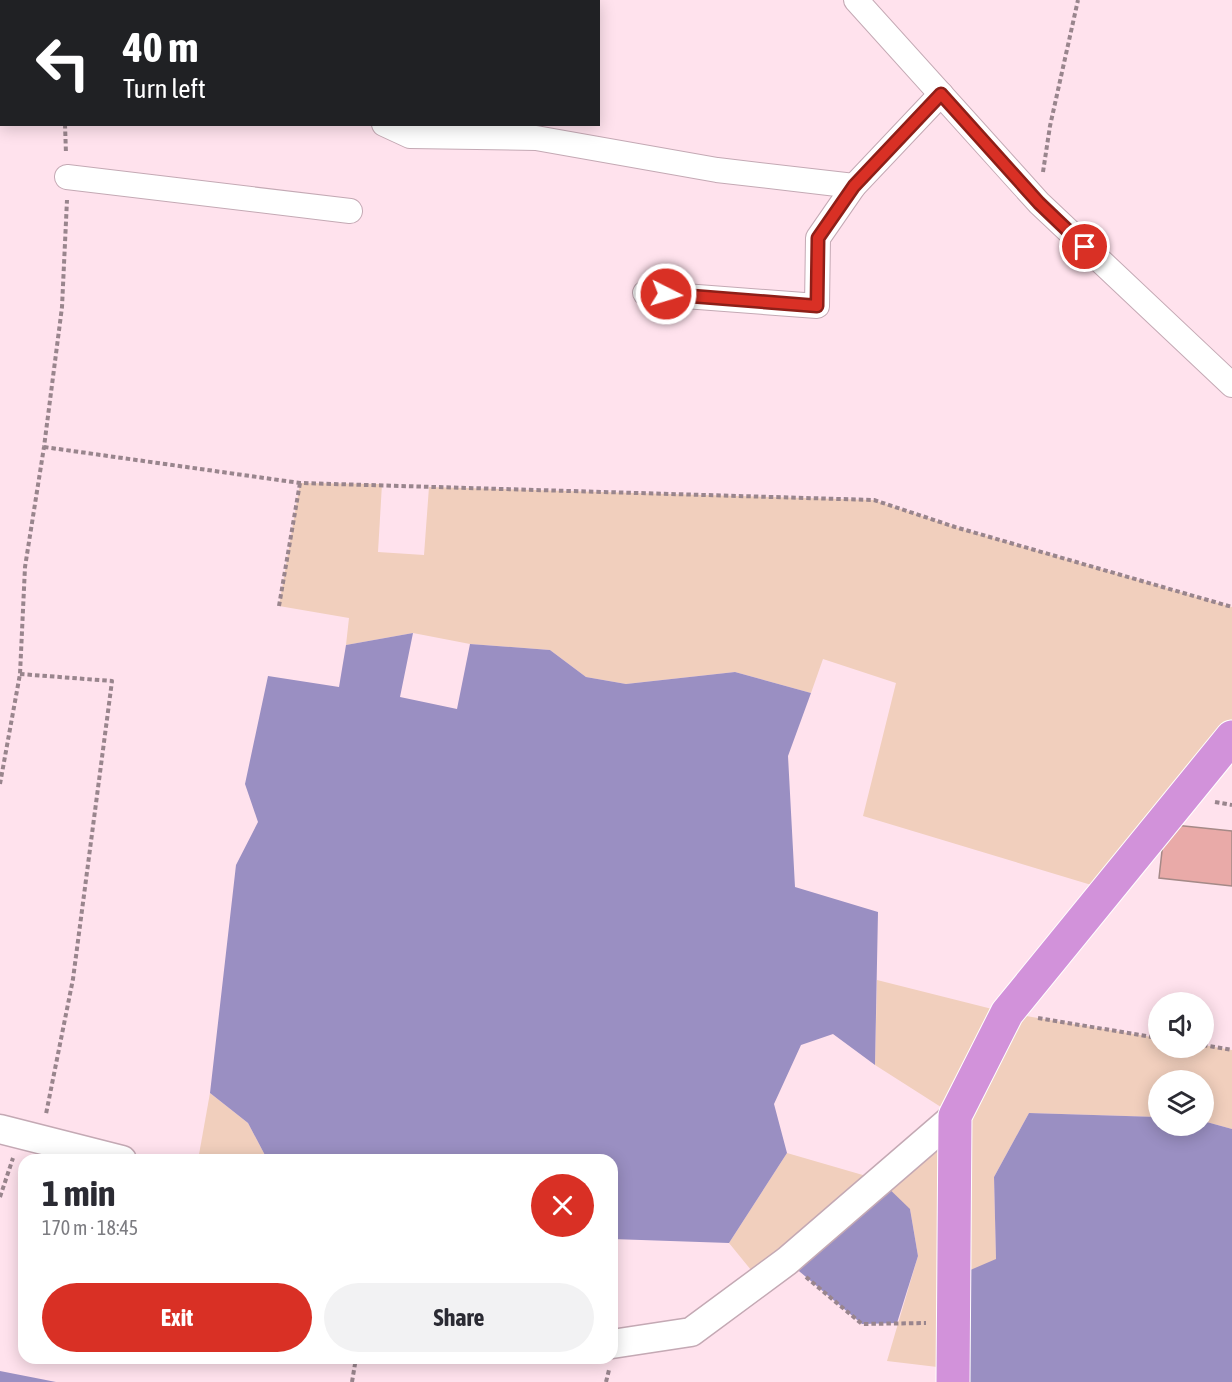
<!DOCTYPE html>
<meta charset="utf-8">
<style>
:root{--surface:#fff;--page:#f2f2f3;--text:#2b2b33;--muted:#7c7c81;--accent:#d93025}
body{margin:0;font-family:"Asap Condensed",sans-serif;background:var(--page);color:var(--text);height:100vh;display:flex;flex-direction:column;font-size:22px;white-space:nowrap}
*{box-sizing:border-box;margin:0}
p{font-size:20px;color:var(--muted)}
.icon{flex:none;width:33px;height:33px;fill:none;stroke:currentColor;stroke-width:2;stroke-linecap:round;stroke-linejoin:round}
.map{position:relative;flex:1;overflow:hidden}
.sheet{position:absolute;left:18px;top:1154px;width:600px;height:210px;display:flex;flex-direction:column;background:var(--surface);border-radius:18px;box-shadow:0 3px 15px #0003}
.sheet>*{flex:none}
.guide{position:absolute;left:0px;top:0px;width:600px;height:126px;box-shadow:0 3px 15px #0003;background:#202124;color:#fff;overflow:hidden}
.controls{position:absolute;left:1148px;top:992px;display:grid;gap:12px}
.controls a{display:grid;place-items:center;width:66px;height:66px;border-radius:50%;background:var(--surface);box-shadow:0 3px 15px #0003;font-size:30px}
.pin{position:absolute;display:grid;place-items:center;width:51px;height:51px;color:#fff;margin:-26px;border:3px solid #fff;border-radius:50%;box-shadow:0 2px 6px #0007}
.me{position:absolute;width:66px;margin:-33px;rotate:95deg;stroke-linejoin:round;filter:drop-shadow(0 0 4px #0008)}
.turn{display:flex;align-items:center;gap:21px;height:126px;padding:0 24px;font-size:27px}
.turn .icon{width:78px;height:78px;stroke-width:2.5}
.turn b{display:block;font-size:42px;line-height:51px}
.round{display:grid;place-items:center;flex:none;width:63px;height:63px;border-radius:32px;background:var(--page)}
.summary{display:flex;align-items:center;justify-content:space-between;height:102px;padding:0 24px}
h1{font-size:36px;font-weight:700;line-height:45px}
.cta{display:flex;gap:12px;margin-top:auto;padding:12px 24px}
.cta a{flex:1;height:69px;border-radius:36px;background:var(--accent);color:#fff;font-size:24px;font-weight:700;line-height:69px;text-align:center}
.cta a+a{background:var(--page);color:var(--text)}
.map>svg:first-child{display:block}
.green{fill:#f1cfbd}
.water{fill:#9a8fc2}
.building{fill:#e9aaa8;stroke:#a58987;stroke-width:1.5}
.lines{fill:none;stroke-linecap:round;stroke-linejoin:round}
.minor-casing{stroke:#c4a9b4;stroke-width:26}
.tertiary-casing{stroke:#c4a9b4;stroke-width:31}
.trunk-casing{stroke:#fff;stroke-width:35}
.path{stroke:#99858d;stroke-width:4;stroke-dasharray:4.5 3;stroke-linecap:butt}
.minor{stroke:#fff;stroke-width:24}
.tertiary{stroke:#fff;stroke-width:28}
.trunk{stroke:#d292da;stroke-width:33}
.route-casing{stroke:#8d1f18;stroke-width:15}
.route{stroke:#d93025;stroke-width:10}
</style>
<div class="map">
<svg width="1232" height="1382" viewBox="0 0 1232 1382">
<rect width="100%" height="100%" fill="#ffe2ed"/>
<g class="green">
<polygon points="300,483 382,484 378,552 424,555 429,487 874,500 955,527 1232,607 1232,737 1108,890 863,816 896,683 823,659 811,693 735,672 626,684 586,677 550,650 470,644 413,633 346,645 349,618 279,606"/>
<polygon points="877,980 1008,1013 1158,1038 1158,1047 1203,1047 1203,1045 1232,1050 1232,1129 1203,1121 1203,1080 1158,1080 1158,1117 1029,1113 994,1177 996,1259 954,1369 887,1361 918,1256 910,1209 760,1281 729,1243 787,1153 880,1180 955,1116 875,1065"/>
<polygon points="210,1093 248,1123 267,1159 198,1160"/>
</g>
<g class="water">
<polygon points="413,633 400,697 457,709 470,644 550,650 586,677 626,684 735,672 811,693 788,756 795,887 878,912 875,1065 833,1034 801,1045 774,1104 787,1153 729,1243 612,1239 612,1160 267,1159 248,1123 210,1093 236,865 258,822 245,784 268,676 339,687 346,645"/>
<polygon points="1029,1113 1158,1117 1158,1125 1203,1125 1203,1121 1232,1129 1232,1382 954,1382 954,1277 996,1259 994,1177"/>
<polygon points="880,1180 910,1209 918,1256 897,1323 862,1324 787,1261"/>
<polygon points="0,1371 56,1382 0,1382"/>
</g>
<polygon class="building" points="1165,824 1232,831 1232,886 1159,878"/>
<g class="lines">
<g class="minor-casing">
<g id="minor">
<polyline points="856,0 1039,203 1232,385"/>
<polyline points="359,2 359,0"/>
<polyline points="384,124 410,136 536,138 717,170 854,186 941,94"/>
<polyline points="67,177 350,211"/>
<polyline points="645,293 817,306 818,238 854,186"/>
</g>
</g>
<g class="tertiary-casing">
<g id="tertiary">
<polyline points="0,1129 122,1160"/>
<polyline points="612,1344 691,1332 787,1261 955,1116"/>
</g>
</g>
<g class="trunk-casing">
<polyline id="trunk" points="953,1382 955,1116 1007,1013 1232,737"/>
</g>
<g class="path">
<polyline points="77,2 77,0"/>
<polyline points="65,124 66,154"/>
<polyline points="1043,172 1050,126 1078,0"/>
<polyline points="44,447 300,483 874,500 955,527 1232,607"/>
<polyline points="279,606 300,483"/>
<polyline points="20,674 112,681 73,979 46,1114"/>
<polyline points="0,784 20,674 25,567 44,447 62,307 67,200"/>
<polyline points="1215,802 1232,805"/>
<polyline points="1038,1018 1158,1038"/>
<polyline points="1203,1045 1232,1050"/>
<polyline points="0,1197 13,1158"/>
<polyline points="806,1277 862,1324 926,1323"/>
<polyline points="352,1382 356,1358"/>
<polyline points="606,1382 609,1370"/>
</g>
<use href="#minor" class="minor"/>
<use href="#tertiary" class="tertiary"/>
<use href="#trunk" class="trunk"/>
</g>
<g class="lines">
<g class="route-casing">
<polyline id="route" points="666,294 817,306 818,238 854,186 941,94 1039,203 1085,247"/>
</g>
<use href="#route" class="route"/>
</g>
</svg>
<div class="controls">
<a><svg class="icon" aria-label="sound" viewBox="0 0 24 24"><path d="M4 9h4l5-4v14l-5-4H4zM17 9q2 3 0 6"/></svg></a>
<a><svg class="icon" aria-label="layers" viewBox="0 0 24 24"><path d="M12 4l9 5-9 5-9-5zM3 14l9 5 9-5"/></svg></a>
</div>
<div class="pin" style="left:1085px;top:247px;background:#d93025"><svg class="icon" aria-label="arrive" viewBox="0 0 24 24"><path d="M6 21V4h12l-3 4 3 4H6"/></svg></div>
<svg class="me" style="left:666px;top:294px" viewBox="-20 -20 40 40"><circle r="17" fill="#d93025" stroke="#fff" stroke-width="3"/><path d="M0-11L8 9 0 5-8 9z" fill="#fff"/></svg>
<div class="guide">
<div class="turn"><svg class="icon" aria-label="left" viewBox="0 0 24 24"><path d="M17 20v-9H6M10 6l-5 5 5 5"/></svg><div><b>40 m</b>Turn left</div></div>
</div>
<section class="sheet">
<div class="summary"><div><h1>1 min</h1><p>170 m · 18:45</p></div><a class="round" style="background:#d93025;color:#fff"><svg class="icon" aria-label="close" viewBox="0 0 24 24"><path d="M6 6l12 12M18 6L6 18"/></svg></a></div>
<div class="cta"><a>Exit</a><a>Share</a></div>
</section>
</div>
